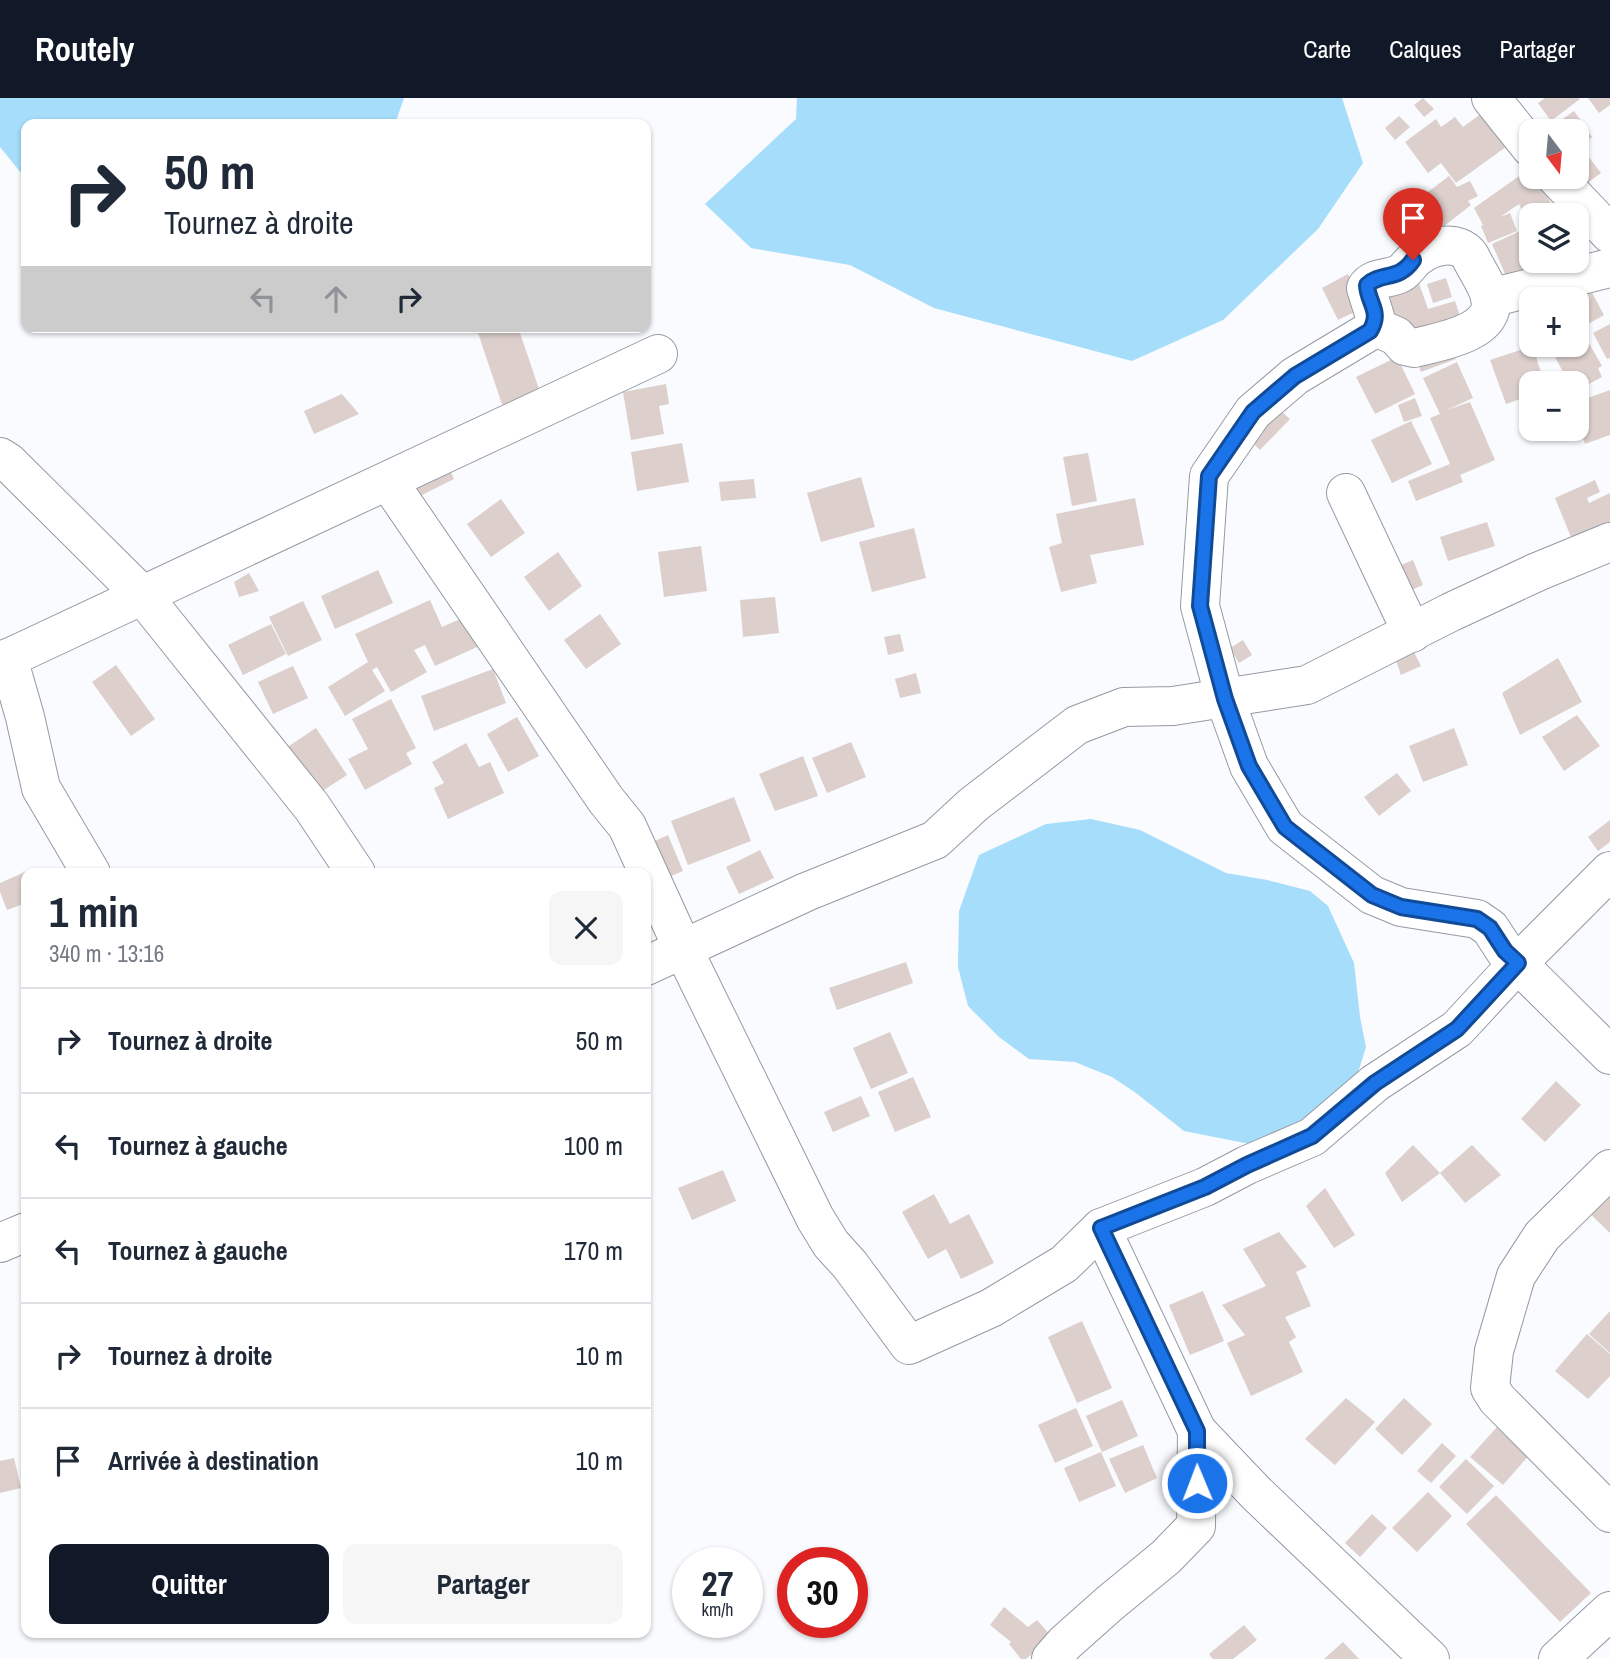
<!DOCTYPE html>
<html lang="fr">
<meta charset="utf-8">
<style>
:root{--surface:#fff;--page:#f6f6f7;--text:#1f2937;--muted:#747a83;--line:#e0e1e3;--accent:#111827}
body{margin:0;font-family:"Archivo Narrow",sans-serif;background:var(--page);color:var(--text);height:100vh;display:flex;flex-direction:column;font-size:26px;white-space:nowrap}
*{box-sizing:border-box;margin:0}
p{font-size:23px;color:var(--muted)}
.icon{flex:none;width:38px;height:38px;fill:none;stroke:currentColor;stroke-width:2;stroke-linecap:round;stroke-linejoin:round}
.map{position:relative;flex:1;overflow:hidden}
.panel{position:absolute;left:21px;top:770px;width:630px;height:770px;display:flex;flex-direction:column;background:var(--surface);border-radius:14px;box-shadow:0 2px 5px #0004}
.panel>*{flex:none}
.guide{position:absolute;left:21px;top:21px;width:630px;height:214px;border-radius:14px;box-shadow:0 2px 5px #0004;background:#fff;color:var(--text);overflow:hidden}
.needle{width:46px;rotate:164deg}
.fabs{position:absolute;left:1519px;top:21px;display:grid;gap:14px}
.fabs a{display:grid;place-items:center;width:70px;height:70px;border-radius:14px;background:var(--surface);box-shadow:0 2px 5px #0004;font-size:35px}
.speed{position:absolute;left:672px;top:1449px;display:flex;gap:14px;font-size:35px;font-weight:700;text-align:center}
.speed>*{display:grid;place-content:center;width:91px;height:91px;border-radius:50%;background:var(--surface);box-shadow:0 2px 5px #0004;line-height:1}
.speed small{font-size:18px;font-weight:400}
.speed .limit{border:10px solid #d22;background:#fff;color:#111}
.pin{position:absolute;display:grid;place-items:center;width:60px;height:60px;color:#fff;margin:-72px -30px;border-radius:50% 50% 50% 0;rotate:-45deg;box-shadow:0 0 7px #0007}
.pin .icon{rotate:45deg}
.me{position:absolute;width:77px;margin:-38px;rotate:359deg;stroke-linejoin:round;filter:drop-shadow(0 0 5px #0008)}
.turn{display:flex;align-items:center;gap:24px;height:147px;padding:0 28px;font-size:32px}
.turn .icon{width:91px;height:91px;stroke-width:2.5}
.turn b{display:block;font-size:49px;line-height:60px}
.lanes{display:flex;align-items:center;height:66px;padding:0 28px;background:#0003;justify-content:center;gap:35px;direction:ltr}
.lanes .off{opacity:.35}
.round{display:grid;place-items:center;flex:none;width:74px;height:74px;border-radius:14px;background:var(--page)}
.headline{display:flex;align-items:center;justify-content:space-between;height:119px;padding:0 28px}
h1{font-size:42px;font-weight:700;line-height:52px}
.cta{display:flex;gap:14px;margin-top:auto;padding:14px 28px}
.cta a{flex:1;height:80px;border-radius:14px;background:var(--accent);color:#fff;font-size:28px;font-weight:700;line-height:80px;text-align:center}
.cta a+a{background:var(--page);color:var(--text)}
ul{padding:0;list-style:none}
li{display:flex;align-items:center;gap:21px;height:105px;padding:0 28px;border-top:2px solid var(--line)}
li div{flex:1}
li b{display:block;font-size:26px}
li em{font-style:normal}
header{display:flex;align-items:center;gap:42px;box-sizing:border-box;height:98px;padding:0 35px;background:var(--accent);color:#fff}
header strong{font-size:33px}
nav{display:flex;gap:38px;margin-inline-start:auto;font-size:24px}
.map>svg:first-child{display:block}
.water{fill:#a5ddfb}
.building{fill:#dccfcc}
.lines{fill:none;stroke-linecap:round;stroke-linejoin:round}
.minor-casing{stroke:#959aa3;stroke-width:40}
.minor{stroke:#fff;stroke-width:38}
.route-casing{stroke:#114b97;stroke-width:18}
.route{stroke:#1a73e8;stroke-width:12}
</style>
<header>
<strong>Routely</strong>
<nav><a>Carte</a><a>Calques</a><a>Partager</a></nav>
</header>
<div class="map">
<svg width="1610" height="1561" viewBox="0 0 1610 1561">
<rect width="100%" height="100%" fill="#f9fbff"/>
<g class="water">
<polygon points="0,0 404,0 395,26 26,26 26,81 0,49"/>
<polygon points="797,0 1342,0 1363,65 1318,131 1223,222 1132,263 934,210 850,167 751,150 705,106 796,21"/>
<polygon points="1091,721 1140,732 1226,775 1267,782 1310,793 1328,808 1354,865 1360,919 1366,949 1353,991 1260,1048 1184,1033 1136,995 1112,979 1075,964 1029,961 999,939 968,908 958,869 959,813 979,757 1046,726"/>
</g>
<g class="building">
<polygon points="1423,0 1434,11 1424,19 1414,7"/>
<polygon points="1545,0 1578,0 1580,1 1551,23 1538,5"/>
<polygon points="1588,0 1610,0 1610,7 1599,15"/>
<polygon points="1493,7 1517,41 1456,85 1441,65 1428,75 1405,44 1436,21 1441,29 1455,19 1463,29"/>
<polygon points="1574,13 1592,39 1577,50 1577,33 1563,33 1557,25"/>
<polygon points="1399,18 1410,29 1395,42 1385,30"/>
<polygon points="1588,58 1601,75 1578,92 1577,66"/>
<polygon points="1522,76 1527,83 1535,79 1552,79 1559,93 1547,98 1553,109 1535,117 1530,107 1522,112 1519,106 1500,119 1510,115 1517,133 1488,145 1481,128 1483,127 1474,110"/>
<polygon points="1449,78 1457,89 1470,83 1478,98 1468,103 1471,107 1439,132 1416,103"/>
<polygon points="1531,128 1531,163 1566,163 1510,187 1492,146"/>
<polygon points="1415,174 1428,211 1455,203 1463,227 1407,245 1386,225 1373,188"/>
<polygon points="1348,176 1365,209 1338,222 1322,190"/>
<polygon points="1446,180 1452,199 1433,205 1427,186"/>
<polygon points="1588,187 1604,217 1588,226 1572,196"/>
<polygon points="1610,226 1610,260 1607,261 1593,235"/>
<polygon points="476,229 518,229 541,297 506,318"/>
<polygon points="1586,240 1602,268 1598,270 1602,279 1578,292 1577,285 1569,285 1554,257 1577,247"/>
<polygon points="1449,244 1456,261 1421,274 1415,257"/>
<polygon points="1533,248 1543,282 1522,289 1526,299 1506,306 1490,262"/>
<polygon points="1397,259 1415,296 1375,316 1356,279"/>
<polygon points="1457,264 1473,300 1447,312 1470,304 1495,362 1460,377 1463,384 1416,403 1408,383 1450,366 1430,320 1440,316 1423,280"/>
<polygon points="666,286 669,306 659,308 664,336 631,342 623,294"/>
<polygon points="1610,292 1610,337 1585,346 1577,322 1577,304"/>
<polygon points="342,296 359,316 314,336 304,313"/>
<polygon points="1415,300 1422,318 1404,324 1398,307"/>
<polygon points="1276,309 1290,321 1260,352 1247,339"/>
<polygon points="1411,323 1432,366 1392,385 1371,342"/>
<polygon points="682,345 689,384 637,393 631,354"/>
<polygon points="1088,355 1097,403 1072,408 1063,359"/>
<polygon points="446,364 454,381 414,401 406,385"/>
<polygon points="861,379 875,429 821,444 807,395"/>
<polygon points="754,381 756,400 721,403 719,384"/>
<polygon points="1595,382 1600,394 1587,400 1589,405 1610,395 1610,437 1573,444 1555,400"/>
<polygon points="1135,400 1144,447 1090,457 1097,485 1061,494 1049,449 1062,445 1056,416"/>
<polygon points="501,401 525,435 491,459 467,426"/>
<polygon points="1487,424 1495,448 1448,463 1440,439"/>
<polygon points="914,430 926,480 872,494 859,444"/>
<polygon points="701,448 707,493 664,499 658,454"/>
<polygon points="558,454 582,488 549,513 524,479"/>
<polygon points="1413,462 1423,487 1405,495 1394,470"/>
<polygon points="378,472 393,505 335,531 321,498"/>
<polygon points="249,475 259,493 239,499 234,484"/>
<polygon points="775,499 779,535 743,539 740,502"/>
<polygon points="430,502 442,529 472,516 486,545 435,568 425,547 414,552 427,574 391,594 377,569 372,572 385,593 345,618 328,589 368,564 355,536"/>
<polygon points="303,503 322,542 288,558 269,519"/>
<polygon points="600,516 621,546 586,571 564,542"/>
<polygon points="271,526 286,556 243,577 228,547"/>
<polygon points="900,536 904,553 888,557 884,539"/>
<polygon points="1243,542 1252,557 1239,565 1230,550"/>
<polygon points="1409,544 1421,568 1401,577 1393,554"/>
<polygon points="1558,560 1582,604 1520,637 1502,595"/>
<polygon points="116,567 155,621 131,638 92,584"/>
<polygon points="293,568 308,600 273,616 258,584"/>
<polygon points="493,571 506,605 434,633 421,598"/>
<polygon points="916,575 921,595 900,600 895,581"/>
<polygon points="391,601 416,650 406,655 412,666 365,692 348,661 368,651 352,621"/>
<polygon points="1577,617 1600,648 1564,673 1542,639"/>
<polygon points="517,619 539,658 508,674 487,636"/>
<polygon points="316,630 347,677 313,699 283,652"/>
<polygon points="1454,630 1468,667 1423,684 1409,648"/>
<polygon points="851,644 866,679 827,695 812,660"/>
<polygon points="466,645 479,669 490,664 504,695 448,721 434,690 444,685 432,664"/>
<polygon points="803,658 818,698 775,713 759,676"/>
<polygon points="1397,675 1411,693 1379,718 1364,699"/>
<polygon points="734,699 751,743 688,767 671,723"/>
<polygon points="1610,722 1610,744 1598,753 1588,739"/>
<polygon points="668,737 683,773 662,782 648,746"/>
<polygon points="760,752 774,780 739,796 726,769"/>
<polygon points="34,770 36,775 26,775 26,805 7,812 0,794 0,785"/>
<polygon points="906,864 913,885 837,912 829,890"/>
<polygon points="890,934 908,975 871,991 853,950"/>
<polygon points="913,979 931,1019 895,1034 878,994"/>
<polygon points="1556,983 1581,1007 1545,1044 1521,1021"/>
<polygon points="861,998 870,1018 833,1034 824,1014"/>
<polygon points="1413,1047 1440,1075 1472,1047 1501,1077 1465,1105 1440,1075 1402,1104 1385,1075"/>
<polygon points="723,1072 736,1103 692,1122 678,1090"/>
<polygon points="1610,1087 1610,1135 1584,1110"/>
<polygon points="1325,1090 1355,1137 1334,1150 1306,1108"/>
<polygon points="934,1096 950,1126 969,1116 994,1165 961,1181 946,1151 928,1161 902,1114"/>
<polygon points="1279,1134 1307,1169 1296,1174 1311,1208 1285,1219 1296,1239 1289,1244 1303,1274 1251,1298 1227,1245 1245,1237 1222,1207 1266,1188 1243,1151"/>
<polygon points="1203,1193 1224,1243 1190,1257 1169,1207"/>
<polygon points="1610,1213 1610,1255 1589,1236"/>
<polygon points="1082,1223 1112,1290 1077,1305 1048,1239"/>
<polygon points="1587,1236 1610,1256 1610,1278 1588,1301 1555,1273"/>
<polygon points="1346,1300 1375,1324 1335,1367 1305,1341"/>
<polygon points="1404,1300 1432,1326 1402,1357 1375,1331"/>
<polygon points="1122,1302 1138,1338 1102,1354 1086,1318"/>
<polygon points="1076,1310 1093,1348 1055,1365 1038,1327"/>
<polygon points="1506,1319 1538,1347 1503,1387 1470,1359"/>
<polygon points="1442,1345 1456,1358 1431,1385 1417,1373"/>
<polygon points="1143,1347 1157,1380 1125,1395 1109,1361"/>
<polygon points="1101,1354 1116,1388 1079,1404 1064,1370"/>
<polygon points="14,1360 21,1390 0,1395 0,1363"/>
<polygon points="1466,1361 1494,1388 1467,1416 1439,1389"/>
<polygon points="1428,1394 1452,1418 1417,1454 1392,1430"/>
<polygon points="1496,1397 1591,1495 1560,1524 1466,1426"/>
<polygon points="1372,1416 1387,1430 1360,1459 1345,1445"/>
<polygon points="1004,1509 1028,1529 1037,1522 1052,1539 1026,1561 1021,1561 1009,1546 1011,1544 990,1527"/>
<polygon points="1244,1527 1257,1542 1233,1561 1213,1561 1209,1556"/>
<polygon points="1343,1544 1359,1561 1324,1561"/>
</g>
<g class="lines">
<g class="minor-casing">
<g id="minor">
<polyline points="1491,0 1531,50"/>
<polyline points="1556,79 1610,136"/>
<polyline points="1490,200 1610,170"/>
<path d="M1373 228 1396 238 1405 248 1414 250C1437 244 1499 235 1490 199 1487 186 1476 171 1470 158 1458 141 1431 147 1416 160 1410 165 1407 171 1401 175 1389 182 1373 178 1366 190L1376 222 1370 233 1295 278 1253 314 1209 378 1200 508 1225 601 1249 668 1285 729 1372 797 1401 809 1477 821 1490 830 1505 853 1610 957"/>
<polyline points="0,359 8,364 143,498 312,709 356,775"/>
<polyline points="388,383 606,702 627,728 683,851 815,1120 831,1146 850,1167 909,1247 991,1210 1064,1166 1101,1130 1205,1089 1247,1067 1312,1039 1375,985 1457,931 1518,865 1610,773"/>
<polyline points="1346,395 1412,535"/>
<polyline points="8,560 25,619 41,690 91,775"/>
<polyline points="0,564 658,256"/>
<polyline points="646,868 806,794 935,742 974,706 1077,627 1124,609 1173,608 1307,587 1451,514 1537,474 1610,444"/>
<polyline points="1610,1071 1542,1138 1516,1178 1494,1253 1490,1290 1497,1301 1610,1415"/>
<polyline points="1101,1130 1197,1333 1256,1395 1430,1561"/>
<polyline points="0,1145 26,1134"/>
<polyline points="1051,1561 1065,1545 1110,1505 1166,1459 1196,1428 1197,1333"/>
<polyline points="1558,1561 1610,1513"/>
</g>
</g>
<use href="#minor" class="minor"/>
</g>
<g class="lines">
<g class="route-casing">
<path id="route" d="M1197 1385V1333L1101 1130 1205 1089 1247 1067 1312 1038 1375 985 1457 931 1518 865 1505 853 1490 830 1477 821 1401 809 1372 797 1285 729 1249 668 1225 601 1200 508 1209 378 1253 314 1295 278 1370 233C1382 213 1368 206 1367 187 1381 174 1399 183 1413 162"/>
</g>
<use href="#route" class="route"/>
</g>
</svg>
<div class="fabs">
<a><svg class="needle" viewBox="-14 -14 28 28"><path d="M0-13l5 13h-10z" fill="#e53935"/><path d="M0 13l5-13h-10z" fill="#747a83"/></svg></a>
<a><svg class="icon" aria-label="layers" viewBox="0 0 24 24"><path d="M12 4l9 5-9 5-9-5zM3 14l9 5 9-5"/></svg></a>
<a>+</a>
<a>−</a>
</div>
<div class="speed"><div>27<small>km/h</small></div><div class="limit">30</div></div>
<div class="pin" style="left:1413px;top:162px;background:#d93025"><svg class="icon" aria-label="arrive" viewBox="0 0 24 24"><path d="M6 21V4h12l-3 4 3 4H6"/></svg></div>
<svg class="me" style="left:1197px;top:1385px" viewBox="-20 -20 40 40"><circle r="17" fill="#1a73e8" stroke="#fff" stroke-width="3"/><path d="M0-11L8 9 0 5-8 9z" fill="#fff"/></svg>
<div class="guide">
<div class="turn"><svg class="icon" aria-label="right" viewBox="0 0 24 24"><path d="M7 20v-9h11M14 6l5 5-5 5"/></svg><div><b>50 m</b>Tournez à droite</div></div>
<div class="lanes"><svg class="icon off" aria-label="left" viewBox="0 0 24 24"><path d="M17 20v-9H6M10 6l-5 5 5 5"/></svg><svg class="icon off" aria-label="ahead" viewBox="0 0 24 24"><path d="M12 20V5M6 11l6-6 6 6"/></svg><svg class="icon" aria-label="right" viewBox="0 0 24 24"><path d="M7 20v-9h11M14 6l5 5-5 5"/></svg></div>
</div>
<section class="panel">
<div class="headline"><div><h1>1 min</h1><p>340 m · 13:16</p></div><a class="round"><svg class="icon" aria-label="close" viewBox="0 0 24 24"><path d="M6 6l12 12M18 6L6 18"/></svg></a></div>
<ul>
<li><svg class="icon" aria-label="right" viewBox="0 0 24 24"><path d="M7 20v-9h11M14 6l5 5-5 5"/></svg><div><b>Tournez à droite</b></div><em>50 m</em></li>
<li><svg class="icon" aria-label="left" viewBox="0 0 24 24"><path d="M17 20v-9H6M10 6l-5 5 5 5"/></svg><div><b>Tournez à gauche</b></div><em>100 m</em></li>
<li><svg class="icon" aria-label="left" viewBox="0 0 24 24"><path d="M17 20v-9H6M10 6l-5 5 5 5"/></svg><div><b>Tournez à gauche</b></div><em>170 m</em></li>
<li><svg class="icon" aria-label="right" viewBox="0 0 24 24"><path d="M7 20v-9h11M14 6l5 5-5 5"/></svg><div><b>Tournez à droite</b></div><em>10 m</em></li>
<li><svg class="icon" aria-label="arrive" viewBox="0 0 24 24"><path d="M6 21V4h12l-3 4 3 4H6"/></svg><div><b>Arrivée à destination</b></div><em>10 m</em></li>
</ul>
<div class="cta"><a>Quitter</a><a>Partager</a></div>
</section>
</div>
